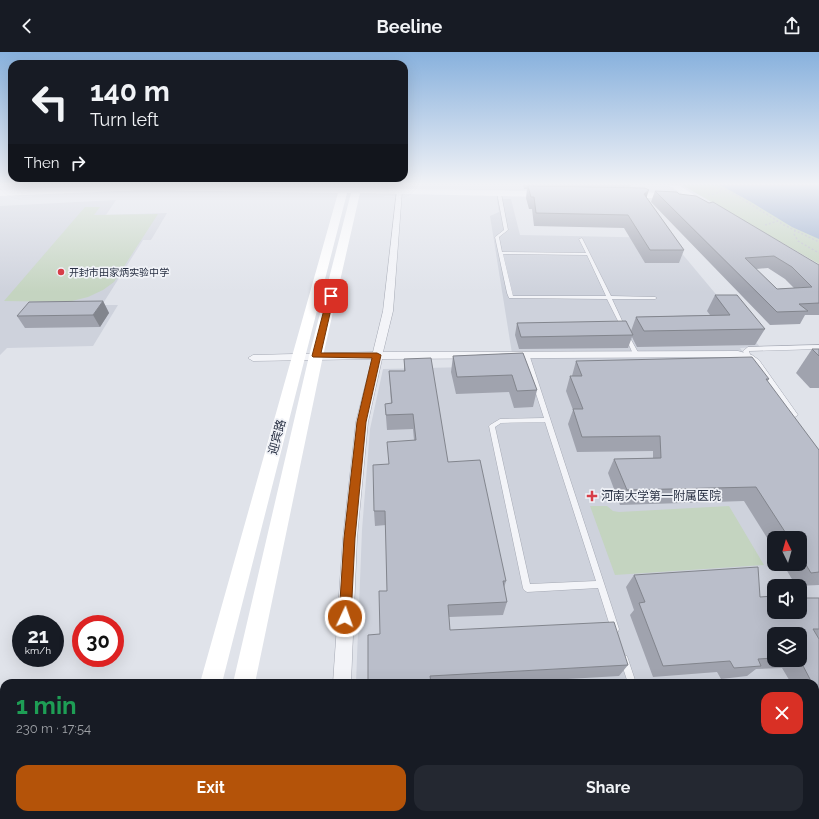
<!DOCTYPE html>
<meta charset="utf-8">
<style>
:root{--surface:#171b24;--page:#242831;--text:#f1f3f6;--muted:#9ea1a6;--accent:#b45309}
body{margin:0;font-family:Raleway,"Noto Sans SC",sans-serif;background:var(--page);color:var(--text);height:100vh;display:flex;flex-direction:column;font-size:15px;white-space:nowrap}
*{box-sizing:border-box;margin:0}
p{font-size:13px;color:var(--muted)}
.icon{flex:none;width:22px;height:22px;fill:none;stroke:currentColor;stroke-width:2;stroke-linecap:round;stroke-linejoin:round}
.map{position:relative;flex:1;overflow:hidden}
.side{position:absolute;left:0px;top:627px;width:819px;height:140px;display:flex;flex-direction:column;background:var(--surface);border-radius:12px 12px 0 0;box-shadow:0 4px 16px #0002}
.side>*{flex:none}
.top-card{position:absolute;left:8px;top:8px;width:400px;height:122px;border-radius:12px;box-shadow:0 4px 16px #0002;background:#171b24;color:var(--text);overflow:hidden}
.needle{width:26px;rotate:355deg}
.controls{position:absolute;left:767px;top:479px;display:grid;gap:8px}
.controls a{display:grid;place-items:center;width:40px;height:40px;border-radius:8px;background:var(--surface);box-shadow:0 4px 16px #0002;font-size:20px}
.speed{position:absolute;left:12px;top:563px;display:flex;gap:8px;font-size:20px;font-weight:700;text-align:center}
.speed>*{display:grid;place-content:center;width:52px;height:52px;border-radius:50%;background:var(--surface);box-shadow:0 4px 16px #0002;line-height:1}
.speed small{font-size:10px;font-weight:400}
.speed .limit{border:6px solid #d22;background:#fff;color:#111}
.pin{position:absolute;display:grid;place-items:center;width:34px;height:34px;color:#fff;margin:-17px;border-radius:8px;box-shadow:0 2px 6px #0006}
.me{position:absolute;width:44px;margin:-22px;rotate:3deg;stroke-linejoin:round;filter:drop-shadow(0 0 3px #0008)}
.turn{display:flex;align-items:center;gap:14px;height:84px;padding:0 16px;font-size:18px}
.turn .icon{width:52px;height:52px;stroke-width:2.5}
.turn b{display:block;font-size:28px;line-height:34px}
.then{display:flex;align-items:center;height:38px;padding:0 16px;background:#0003;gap:8px;font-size:15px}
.round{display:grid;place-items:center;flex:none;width:42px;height:42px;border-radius:12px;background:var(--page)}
.overview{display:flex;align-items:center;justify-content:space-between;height:68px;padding:0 16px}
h1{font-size:24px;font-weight:700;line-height:30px;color:#1e9e55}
.primary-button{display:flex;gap:8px;margin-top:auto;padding:8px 16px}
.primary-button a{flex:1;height:46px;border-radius:12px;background:var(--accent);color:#fff;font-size:16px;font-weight:700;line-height:46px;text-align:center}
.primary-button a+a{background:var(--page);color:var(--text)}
header{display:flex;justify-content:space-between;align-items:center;height:52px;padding:0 16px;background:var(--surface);font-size:18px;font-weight:700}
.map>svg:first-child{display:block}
.built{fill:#ced2dc;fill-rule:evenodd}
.green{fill:#c4d4c0}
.water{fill:#99adcc}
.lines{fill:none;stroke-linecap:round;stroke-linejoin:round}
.lane-casing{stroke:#a5a9b4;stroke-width:1}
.street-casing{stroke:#a5a9b4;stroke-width:1}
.path{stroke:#bec1c9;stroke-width:1.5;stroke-dasharray:2 2;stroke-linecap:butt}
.lane{fill:#f3f4f8;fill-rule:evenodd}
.street{fill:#f3f4f8;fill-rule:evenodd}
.secondary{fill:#fff;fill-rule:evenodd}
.wall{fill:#a0a3ae;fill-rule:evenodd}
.shaded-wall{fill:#82858d}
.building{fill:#babeca;stroke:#82858d;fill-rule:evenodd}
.route{fill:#b45309;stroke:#753606}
.poi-dot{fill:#d73d47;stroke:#f0f2f7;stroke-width:1.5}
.labels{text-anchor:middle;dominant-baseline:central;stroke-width:3.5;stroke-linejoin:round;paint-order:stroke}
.far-poi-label{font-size:10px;fill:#272f42;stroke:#f0f2f7;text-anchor:start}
.street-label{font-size:12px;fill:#272f42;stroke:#f0f2f7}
.poi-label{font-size:12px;fill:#272f42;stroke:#f0f2f7;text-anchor:start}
</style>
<header><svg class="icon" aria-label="back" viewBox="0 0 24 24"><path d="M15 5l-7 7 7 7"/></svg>Beeline<svg class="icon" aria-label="share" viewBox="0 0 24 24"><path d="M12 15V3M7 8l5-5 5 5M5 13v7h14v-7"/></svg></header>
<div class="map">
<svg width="819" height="767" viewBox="0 0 819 767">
<rect width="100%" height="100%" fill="#e0e3ea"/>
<g class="built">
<path d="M497 147H511L520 183 669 186 760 295 740 296 819 411V549L800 550V534H774V560H789L819 614V767H351L352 763H815V631H356L362 478 370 377 383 317 514 314 490 164 499 160ZM774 486H800V512H774ZM774 582H800V608H774Z"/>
<polygon points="116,148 106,163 167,161 151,188 143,188 102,253 118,253 93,294 7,296 0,303 0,154"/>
</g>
<g class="green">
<polygon points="682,133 819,133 819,212"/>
<polygon points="85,155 100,155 94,163 158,162 114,230 103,238 88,245 68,250 4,249"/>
<polygon points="590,454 607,454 613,459 619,460 729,454 764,513 615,523"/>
</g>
<polygon class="water" points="720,133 819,133 819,187 792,175 751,150"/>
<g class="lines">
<g class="lane-casing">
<g id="lane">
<path d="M499 140 501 141 508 178 499 185 502 200 586 201 579 187 582 186 611 244 655 245 657 246 655 247H612L625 275 623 276 621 275 607 247 509 246 507 241 495 185 504 178 497 141ZM503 202 587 203 606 244H513Z"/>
<polygon points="625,283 629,283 629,284 639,302 638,303 634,303 633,302 625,284"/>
<polygon points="819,293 819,297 749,299 751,305 748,307 745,305 743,299 748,295"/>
<path d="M526 300 529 302 619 577 618 580 615 581 612 580 611 577 598 536 527 540 524 538 523 536 489 374 490 373 500 367 544 366 523 302ZM545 370 596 529 530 532 495 375 501 371Z"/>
<polygon points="624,603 627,604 636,631 628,631 620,607 621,604"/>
<polygon points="670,763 680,763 681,767 671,767"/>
<polygon points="789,763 799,763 800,767 790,767"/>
</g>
</g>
<g class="street-casing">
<g id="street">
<polygon points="397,138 402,139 393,259 383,300 738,299 752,303 759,308 798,363 792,367 788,366 751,312 737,305 382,307 368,370 357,486 351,631 333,631 343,486 356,370 372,307 253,309 248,306 253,303 373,300 383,259"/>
<polygon points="325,763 345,763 344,767 324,767"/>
</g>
</g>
<g class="path">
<polyline points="714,133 736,143 784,173 819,190"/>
<polyline points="708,143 715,142 722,138"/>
<polyline points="765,173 778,169"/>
<polyline points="795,178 794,182 798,189 819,201"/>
</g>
<use href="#lane" class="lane"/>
<use href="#street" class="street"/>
<g class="secondary">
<polygon points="135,133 548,139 553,142 548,145 360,141 323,304 255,631 233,631 309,304 351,141 347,141 222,631 200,631 338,141 144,138 0,144 0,138"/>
<polygon points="668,133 678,133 714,155 709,158 706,157"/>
<polygon points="625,140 674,141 679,144 674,147 622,145 620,143"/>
<polygon points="162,763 188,763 187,767 161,767"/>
<polygon points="200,763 226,763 225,767 199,767"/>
</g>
</g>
<g class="wall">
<polygon points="491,133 631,133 630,135 646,145 684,198 679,211 645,211 624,176 534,174 532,157 529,157 526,146 527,137 524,137 523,133"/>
<path d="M655 139 679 142 819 213V263H805L800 272 770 273 651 150ZM768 216 785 227 794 236 777 237 756 217Z"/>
<polygon points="715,243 765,277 755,293 637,295 632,285 628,296 519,297 515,283 517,271 631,279 636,265 710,263 707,259"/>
<polygon points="103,249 109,261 100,275 25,276 17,264"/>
<polygon points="812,297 819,297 819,336 810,336 796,321"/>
<polygon points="523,301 537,338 533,355 514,356 509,340 456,342 451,320 453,304"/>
<polygon points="404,307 448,410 506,529 504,536 507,550 503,563 449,565 450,578 628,613 619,624 499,631 368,631 380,582 387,539 386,473 375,474 374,459 389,412 414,388 413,377 387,378 385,352 391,351 389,319 404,319"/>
<polygon points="576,309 769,327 767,330 819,398 819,533 796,534 783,512 800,512 800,486 774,486 774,497 744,449 620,453 608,421 614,407 653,406 653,399 577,400 568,372 573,358 566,339 570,324 572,324"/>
<path d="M634 523 760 545 774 560 819 546V686L815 678V631H791L782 616 756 617 747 624 721 627 717 620 653 625 630 563 634 558 626 535ZM774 582H800V608H774Z"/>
<polygon points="512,763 548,763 549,767 513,767"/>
</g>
<g class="shaded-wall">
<polygon points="649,138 645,150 644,142"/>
<polygon points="103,249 109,261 100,275 93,263"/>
</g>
<g class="building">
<polygon points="528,134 645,136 649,138 644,142 684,198 650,198 628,163 536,161 534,145 531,145"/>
<path d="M655 139 677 140 679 142 696 144 709 151 713 150 819 213V251L799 252 808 259 777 260ZM774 204 792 215 812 235 777 237 745 206Z"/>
<polygon points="715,243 737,243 765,277 644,279 636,265 730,263"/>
<polygon points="103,249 93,263 17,264 29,250"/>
<polygon points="626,269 633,283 521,285 517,271"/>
<polygon points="812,297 819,297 819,304"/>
<polygon points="523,301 537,338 517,339 512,323 457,325 453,304"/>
<polygon points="752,305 769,327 766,327 819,398 819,520 811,521 800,503 800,486 789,486 756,435 627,438 614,407 661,406 660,384 582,385 573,357 583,357 570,324 582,324 576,309"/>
<polygon points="431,306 448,410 480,408 506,529 503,529 507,550 448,553 450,578 614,570 628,613 430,624 431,631 368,631 368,583 380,582 379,539 387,539 385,459 374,459 373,413 389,412 387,390 416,388 413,362 386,363 385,352 392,351 389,319 405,319 404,307"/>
<polygon points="758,515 760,545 774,544 774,560 800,560 800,546 819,546 819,577 813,577 819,587 819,643 815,636 815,631 812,631 800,608 800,582 774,582 774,606 758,607 761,614 734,616 730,609 663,614 639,551 645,550 634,523"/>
<rect x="358" y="763" width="84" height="4"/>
<polygon points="518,763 548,763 549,767 519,767"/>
</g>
<linearGradient id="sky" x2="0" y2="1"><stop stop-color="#88b1dd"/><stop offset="0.55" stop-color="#f1f2f6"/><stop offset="1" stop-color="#f1f2f6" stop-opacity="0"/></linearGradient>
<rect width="819" height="240" fill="url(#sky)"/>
<polygon class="route" points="328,242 334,244 321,301 377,301 381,303 366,370 355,486 351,565 350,570 345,571 341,570 339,565 344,486 357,370 372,306 313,305 312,304"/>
<g class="poi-dot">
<circle cx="61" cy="220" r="4"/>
<path d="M590 438h4v4h4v4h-4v4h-4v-4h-4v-4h4z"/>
</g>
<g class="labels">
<g class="far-poi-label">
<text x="69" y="220">开封市田家炳实验中学</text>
</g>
<g class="street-label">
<text transform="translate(277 385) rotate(-75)">迎宾路</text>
</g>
<g class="poi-label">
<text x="601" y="444">河南大学第一附属医院</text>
</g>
</g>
</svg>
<div class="controls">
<a><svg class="needle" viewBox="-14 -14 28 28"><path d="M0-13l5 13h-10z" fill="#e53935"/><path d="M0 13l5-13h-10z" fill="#9ea1a6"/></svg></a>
<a><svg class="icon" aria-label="sound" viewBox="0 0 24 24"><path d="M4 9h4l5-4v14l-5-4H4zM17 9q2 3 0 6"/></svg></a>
<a><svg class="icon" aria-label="layers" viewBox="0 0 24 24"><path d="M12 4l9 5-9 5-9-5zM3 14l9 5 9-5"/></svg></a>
</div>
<div class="speed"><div>21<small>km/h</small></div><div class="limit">30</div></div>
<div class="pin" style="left:331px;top:244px;background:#d93025"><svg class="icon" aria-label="arrive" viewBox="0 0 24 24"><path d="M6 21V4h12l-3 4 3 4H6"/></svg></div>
<svg class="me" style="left:345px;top:565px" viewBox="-20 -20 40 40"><circle r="17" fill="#b45309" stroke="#fff" stroke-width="3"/><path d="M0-11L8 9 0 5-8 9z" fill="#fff"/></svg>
<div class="top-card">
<div class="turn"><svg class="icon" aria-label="left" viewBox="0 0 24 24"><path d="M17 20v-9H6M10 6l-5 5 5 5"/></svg><div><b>140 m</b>Turn left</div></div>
<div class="then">Then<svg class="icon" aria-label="right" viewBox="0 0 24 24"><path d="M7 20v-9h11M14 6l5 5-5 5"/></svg></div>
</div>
<section class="side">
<div class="overview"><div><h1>1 min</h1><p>230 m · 17:54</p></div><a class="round" style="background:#d93025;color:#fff"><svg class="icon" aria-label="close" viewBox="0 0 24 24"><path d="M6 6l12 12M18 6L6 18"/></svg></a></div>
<div class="primary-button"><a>Exit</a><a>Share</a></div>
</section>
</div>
